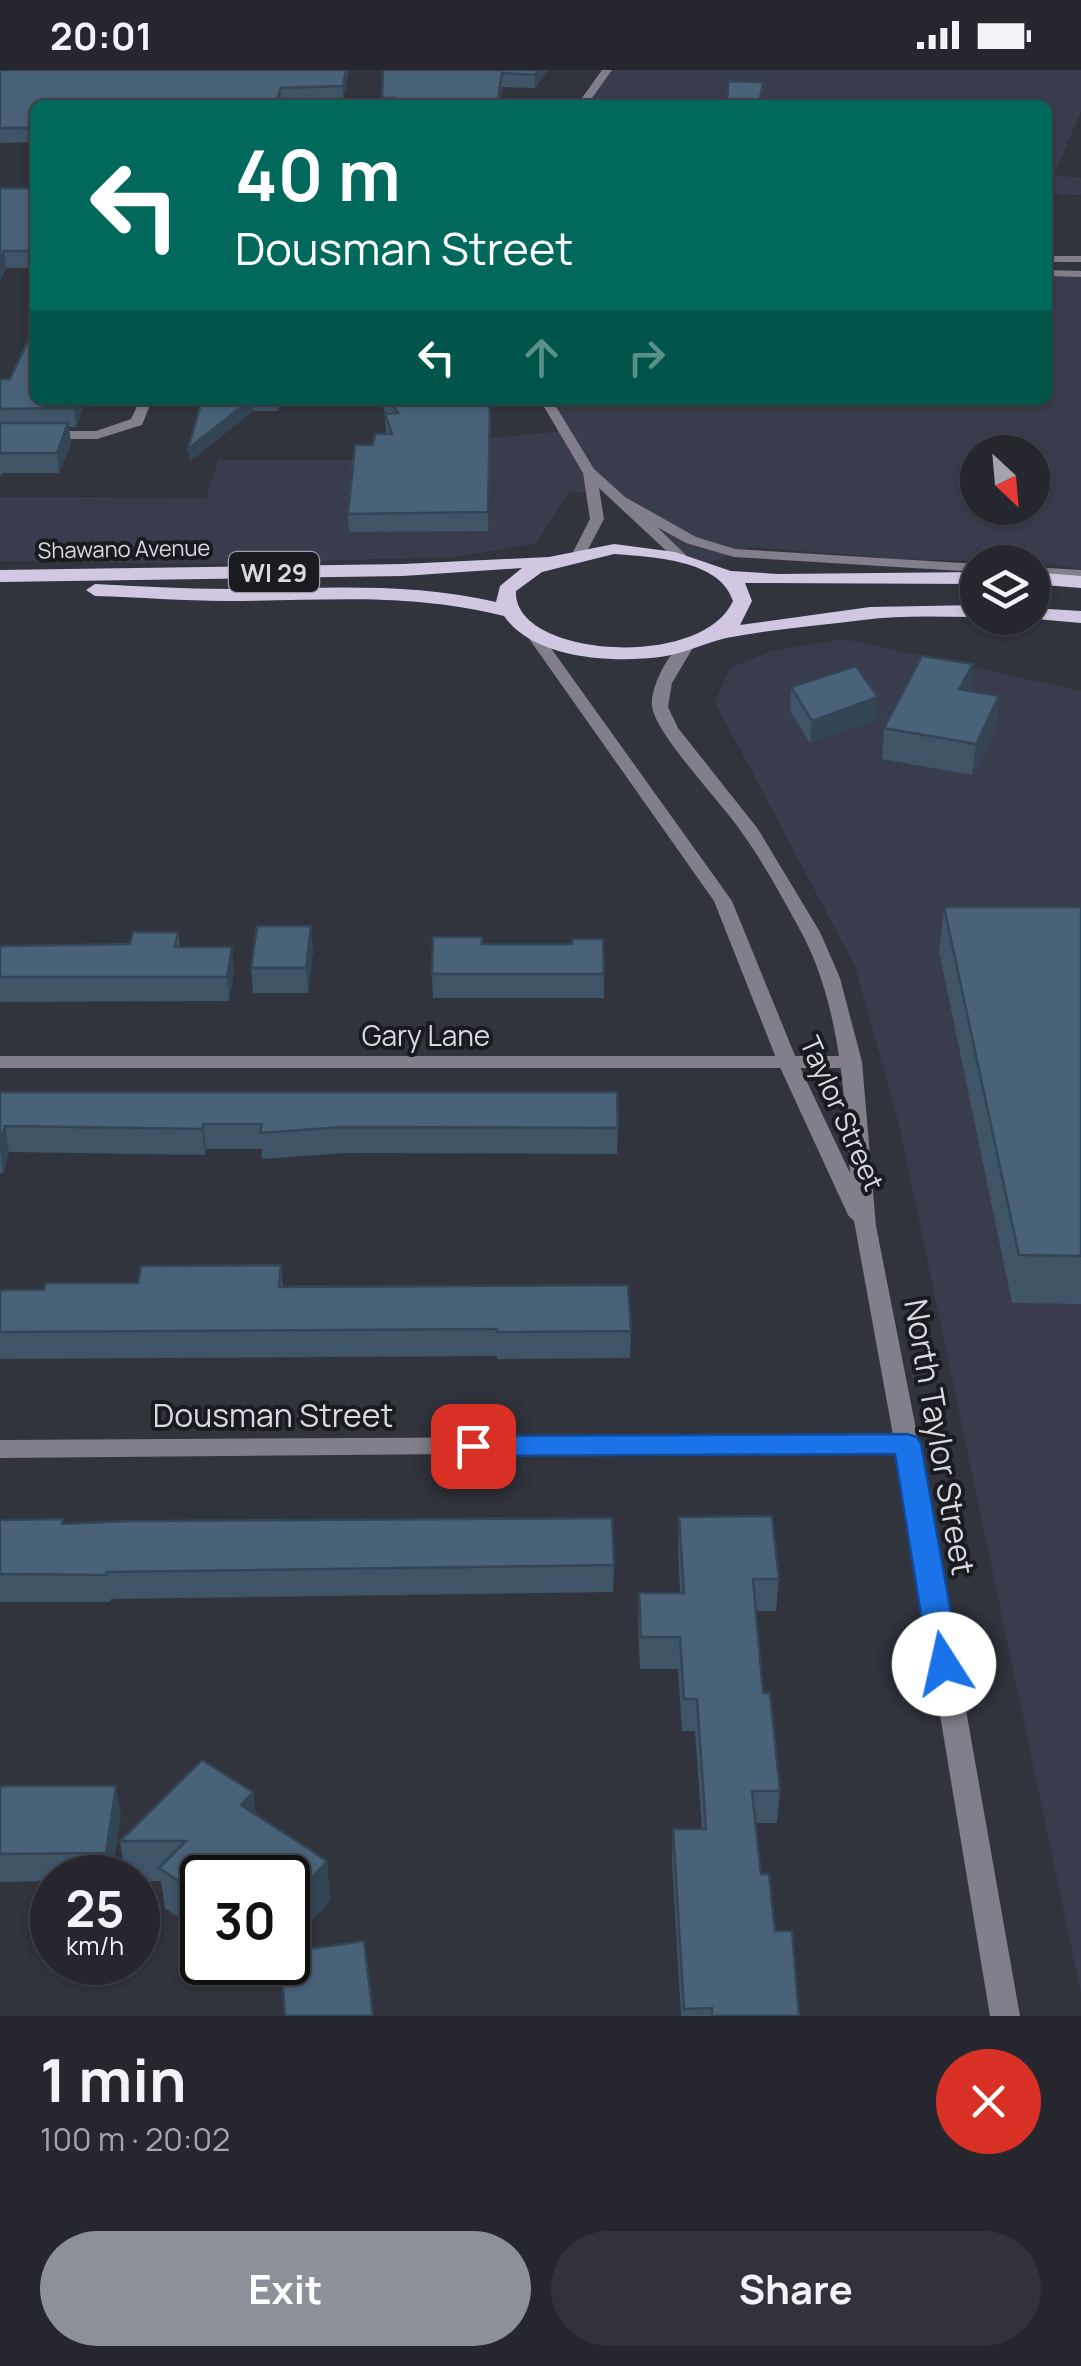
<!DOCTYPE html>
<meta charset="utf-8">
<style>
:root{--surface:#25262e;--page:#31323a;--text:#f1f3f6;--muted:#a3a5aa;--line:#42434a;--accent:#8c9099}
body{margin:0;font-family:Manrope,sans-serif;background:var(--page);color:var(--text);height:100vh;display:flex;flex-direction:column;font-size:38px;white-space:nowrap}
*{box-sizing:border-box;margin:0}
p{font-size:32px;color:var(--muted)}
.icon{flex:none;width:55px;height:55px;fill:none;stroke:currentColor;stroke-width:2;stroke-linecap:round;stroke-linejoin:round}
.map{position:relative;height:1946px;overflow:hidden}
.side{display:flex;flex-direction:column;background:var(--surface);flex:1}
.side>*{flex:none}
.hud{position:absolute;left:30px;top:30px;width:1022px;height:305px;border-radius:15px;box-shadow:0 2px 8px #0004,0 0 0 2px var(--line);background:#00695c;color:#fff;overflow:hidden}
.needle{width:65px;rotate:154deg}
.controls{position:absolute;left:960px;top:365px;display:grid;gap:20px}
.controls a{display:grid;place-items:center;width:90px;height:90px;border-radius:50%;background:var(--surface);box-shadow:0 2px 8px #0004,0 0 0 2px var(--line);font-size:50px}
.speed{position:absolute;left:30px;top:1785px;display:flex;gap:20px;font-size:50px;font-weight:700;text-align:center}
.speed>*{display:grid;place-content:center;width:130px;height:130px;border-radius:50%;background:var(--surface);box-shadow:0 2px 8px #0004,0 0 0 2px var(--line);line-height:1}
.speed small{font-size:25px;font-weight:400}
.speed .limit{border:5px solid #111;border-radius:15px;background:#fff;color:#111}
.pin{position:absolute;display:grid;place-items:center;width:85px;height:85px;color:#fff;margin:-42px;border-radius:20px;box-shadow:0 5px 15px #0006}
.me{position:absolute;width:110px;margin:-55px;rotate:350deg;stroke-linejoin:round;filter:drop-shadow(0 0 8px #0008)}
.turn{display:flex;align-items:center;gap:35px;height:210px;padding:0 40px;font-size:45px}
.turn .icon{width:130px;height:130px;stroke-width:2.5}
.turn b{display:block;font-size:70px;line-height:85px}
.lanes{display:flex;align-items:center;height:95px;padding:0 40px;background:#0003;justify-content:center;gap:50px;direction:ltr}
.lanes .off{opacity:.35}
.round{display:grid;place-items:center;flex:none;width:105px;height:105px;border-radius:52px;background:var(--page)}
.overview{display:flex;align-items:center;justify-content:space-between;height:170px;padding:0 40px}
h1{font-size:60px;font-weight:700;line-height:75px}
.button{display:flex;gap:20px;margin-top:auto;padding:20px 40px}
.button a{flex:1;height:115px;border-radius:60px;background:var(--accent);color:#fff;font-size:40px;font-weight:700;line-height:115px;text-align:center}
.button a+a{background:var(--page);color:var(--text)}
.status{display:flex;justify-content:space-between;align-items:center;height:70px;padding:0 50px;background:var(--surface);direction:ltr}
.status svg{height:28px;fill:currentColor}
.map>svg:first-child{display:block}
.built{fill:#393c4c;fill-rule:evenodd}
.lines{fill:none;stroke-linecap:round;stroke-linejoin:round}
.minor{fill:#837e8b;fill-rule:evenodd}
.tertiary{fill:#837e8b;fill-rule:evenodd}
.primary{fill:#d1c7e3;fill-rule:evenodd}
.wall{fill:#3f5467}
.shaded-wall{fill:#334554}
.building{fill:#496278;stroke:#334554;stroke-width:2.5}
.route{fill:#1a73e8;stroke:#114b97;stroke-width:2.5}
.labels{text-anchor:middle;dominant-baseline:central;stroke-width:8;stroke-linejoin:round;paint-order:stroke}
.far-street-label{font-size:22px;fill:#d7d9df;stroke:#1a1b20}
.shield{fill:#1a1b20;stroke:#9ea0a6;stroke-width:2.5}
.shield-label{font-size:25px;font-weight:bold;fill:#d7d9df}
.street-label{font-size:28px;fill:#d7d9df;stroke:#1a1b20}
.near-street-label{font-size:32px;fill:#d7d9df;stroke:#1a1b20}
</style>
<div class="status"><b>20:01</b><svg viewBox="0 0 49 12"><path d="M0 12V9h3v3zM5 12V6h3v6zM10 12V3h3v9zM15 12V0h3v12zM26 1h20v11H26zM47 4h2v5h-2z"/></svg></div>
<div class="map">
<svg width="1081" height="1946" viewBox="0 0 1081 1946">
<rect width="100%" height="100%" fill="#31333d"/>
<g class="built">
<polygon points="607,0 1081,0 1081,41 1054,105 1081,108 1081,125 1048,124 1048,35 582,35"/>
<path d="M1048 203 1081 204V499L1032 492 900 489 750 477 706 494 680 486 609 421 568 423 536 473 455 487 211 494 0 491V427L206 428 218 390H352L353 382 563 361 546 330H1048ZM978 382H1032V438H978Z"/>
<polygon points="845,569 1081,621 1081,1923 898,1050 855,896 715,632 730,598 771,581"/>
</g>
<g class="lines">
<g class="minor">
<rect x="1048" y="186" width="33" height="6"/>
<polygon points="1048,200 1081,201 1081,207 1048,206"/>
<polygon points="140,330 152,330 142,355 97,369 0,369 0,361 96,361 131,349"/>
<polygon points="0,986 852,986 862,992 852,998 0,998"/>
<polygon points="907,1365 916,1368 919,1374 1020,1946 990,1946 895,1374 898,1368"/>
</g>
<g class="tertiary">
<polygon points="602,0 612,0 587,35 577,35"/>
<polygon points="540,330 552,330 594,399 625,427 696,467 735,479 978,494 978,502 734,487 686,473 657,457 687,486 680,490 675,489 599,418 604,449 585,485 575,485 573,482 590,449 583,403"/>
<polygon points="1032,497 1081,500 1081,508 1032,505"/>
<path d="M533 558 538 560 732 831 798 993 850 1103C844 1021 840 932 799 858 781 825 762 790 740 760 722 733 655 664 652 636 650 617 670 579 686 571L694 576 672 613 668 637 678 658 758 759 820 862 840 908 862 992 876 1156 919 1374 916 1380 0 1388V1370L893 1365 854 1151 848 1145 778 993 714 831 525 563Z"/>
</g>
<g class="primary">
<path d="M614 474 675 482 731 501 778 504 978 502V514L745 513 752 531 740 555 870 537 978 535V547C940 547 900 545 863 550 818 556 771 559 726 568 704 573 684 584 660 587 612 593 534 589 504 546 405 522 326 531 227 531 183 531 139 527 95 526L86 520 95 514C139 516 183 519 227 519 318 519 406 511 496 532L500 516 522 498 403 506 0 512V500L403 494 549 487ZM614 484C651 487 720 489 733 531 701 601 512 587 516 521L542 502Z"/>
<polygon points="1032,502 1081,506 1081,518 1032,514"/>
<polygon points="1032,538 1081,541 1081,553 1025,548 1032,548"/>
</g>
</g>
<g class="wall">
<polygon points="0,0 349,0 343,29 282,31 280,35 35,35 35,72 0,73"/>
<polygon points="383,0 548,0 535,18 502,17 499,35 382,35"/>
<polygon points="0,118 35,118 35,198 6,198 0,211"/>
<polygon points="0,309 10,309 86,330 76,357 69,357 71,373 59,403 3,403 0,407"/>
<polygon points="202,330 280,330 278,341 253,341 189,392"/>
<polygon points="380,330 486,330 490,340 488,461 349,462 348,444 373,375 386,364 385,344 387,344 380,334"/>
<polygon points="973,594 970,621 999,626 996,657 972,705 882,689 884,658"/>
<polygon points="791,617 876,650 810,673 790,640"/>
<polygon points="944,837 1081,837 1081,1234 1012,1233 939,881"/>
<polygon points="178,862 180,877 234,901 229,931 0,932 0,876 130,874"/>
<polygon points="483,874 604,904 604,928 433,928 432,904"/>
<polygon points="313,880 308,923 253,923 251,898"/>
<polygon points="0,1022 618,1058 617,1084 344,1083 262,1089 262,1079 206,1079 205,1085 9,1082 3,1103 0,1103"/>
<polygon points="281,1195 283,1217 631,1261 630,1288 497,1289 497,1286 0,1289 0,1220 44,1220 138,1213"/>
<polygon points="679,1447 779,1509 776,1541 756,1541 763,1623 780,1721 777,1753 756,1753 761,1804 775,1861 799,1946 681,1946 672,1791 673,1759 702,1759 695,1661 682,1661 678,1599 640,1599 638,1555 639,1523 680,1523 678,1478"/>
<polygon points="63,1449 63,1454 614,1495 613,1522 111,1529 110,1532 0,1532 0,1450"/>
<polygon points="0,1716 121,1744 111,1808 52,1808 52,1811 0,1812"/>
<polygon points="253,1722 256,1745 327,1791 330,1831 288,1808 202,1808 202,1864 165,1838 161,1811 138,1811 138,1808 125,1808 120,1771"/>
</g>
<g class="shaded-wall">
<polygon points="346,0 349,0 343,29 343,16"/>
<polygon points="538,0 548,0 535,18 535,5"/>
<polygon points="502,3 502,17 499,35 497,35"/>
<polygon points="281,18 280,35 275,35"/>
<polygon points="4,181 6,198 0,211 0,189"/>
<polygon points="77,330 86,330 76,357 74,338"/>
<polygon points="250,330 252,330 253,341 189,392 188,379"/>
<polygon points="68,353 71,373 59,403 57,383"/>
<polygon points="973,594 970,624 959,619"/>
<polygon points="999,626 996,657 972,705 976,674"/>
<polygon points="878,627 876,650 810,673 812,651"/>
<polygon points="311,856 313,880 308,923 306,898"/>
<polygon points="232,877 234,901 229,931 227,907"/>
<polygon points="203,1054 206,1079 205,1085 202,1059"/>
<polygon points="5,1056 9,1082 3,1103 0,1075"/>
<polygon points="116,1716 121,1744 110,1808 106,1783"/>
<polygon points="253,1722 258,1762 241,1735"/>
<polygon points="327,1791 330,1831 288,1878 288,1834"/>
</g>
<g class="building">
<polygon points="0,0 346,0 343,16 281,18 275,35 35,35 35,58 0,58"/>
<polygon points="383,0 538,0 535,5 502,3 497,35 394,35 395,28 382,28"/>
<polygon points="728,11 763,12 759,35 727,35"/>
<polygon points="0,118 35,118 35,181 4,181 0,189"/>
<polygon points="35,256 35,330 77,330 74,338 0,339 0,309 10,309"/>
<polygon points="202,330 250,330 188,379"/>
<polygon points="389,330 486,330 490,340 488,442 348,444 355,375 373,375 375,364 392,364 385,344 398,343"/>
<polygon points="0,353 68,353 57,383 0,383"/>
<polygon points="922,586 973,594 959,619 999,626 976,674 884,658"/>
<polygon points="856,596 878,627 812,651 791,617"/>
<polygon points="944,837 1081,837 1081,1186 1019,1185"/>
<polygon points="257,856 311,856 306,898 251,898"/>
<polygon points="133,862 178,862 175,877 232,877 227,907 0,907 0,876 130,874"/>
<polygon points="433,867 482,867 482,874 572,874 572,869 603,869 604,904 432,904"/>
<polygon points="0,1022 617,1022 618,1058 343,1057 260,1063 262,1054 203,1054 202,1059 5,1056 0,1075"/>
<polygon points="281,1195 279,1217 628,1215 631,1261 497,1262 497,1259 0,1262 0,1220 44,1220 46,1213 138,1213 141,1196"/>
<polygon points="772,1446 779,1509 753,1509 763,1623 770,1623 780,1721 752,1721 761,1804 769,1804 775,1861 792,1861 799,1946 712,1946 712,1938 684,1939 673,1759 706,1759 697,1629 684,1629 680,1567 641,1567 639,1523 684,1523 679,1447"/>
<polygon points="612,1448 614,1495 107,1502 106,1505 0,1504 0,1450 63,1449 62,1454 128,1451"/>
<polygon points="202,1690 253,1722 241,1735 327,1791 288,1834 288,1808 202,1808 202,1827 159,1798 186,1771 120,1771"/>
<polygon points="0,1716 116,1716 106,1783 0,1784"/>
<polygon points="364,1871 373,1946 285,1946 281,1892 288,1892 288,1882"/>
</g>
<polygon class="route" points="907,1364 917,1367 921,1374 960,1594 955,1603 944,1606 934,1603 929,1594 895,1384 473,1386 463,1383 459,1376 463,1369 473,1366"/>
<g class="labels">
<g class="far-street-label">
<text transform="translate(124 479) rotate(-1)">Shawano Avenue</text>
</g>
<rect class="shield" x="229" y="482" width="90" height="40" rx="8"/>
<g class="shield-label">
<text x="274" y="502">WI 29</text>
</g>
<g class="street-label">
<text x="426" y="965">Gary Lane</text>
<text transform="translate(843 1043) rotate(66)">Taylor Street</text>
</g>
<g class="near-street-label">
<text x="273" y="1345">Dousman Street</text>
<text transform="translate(940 1367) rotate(80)">North Taylor Street</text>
</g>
</g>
</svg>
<div class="controls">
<a><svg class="needle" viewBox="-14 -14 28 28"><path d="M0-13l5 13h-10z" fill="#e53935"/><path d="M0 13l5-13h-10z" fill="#a3a5aa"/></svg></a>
<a><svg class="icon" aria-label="layers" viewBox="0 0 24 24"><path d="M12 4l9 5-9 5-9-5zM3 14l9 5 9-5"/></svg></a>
</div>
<div class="speed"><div>25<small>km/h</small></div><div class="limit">30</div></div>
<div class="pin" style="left:473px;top:1376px;background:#d93025"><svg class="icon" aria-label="arrive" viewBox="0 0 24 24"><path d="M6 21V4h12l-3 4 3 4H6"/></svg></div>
<svg class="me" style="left:944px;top:1594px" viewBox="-20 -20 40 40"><circle r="19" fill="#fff"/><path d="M0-13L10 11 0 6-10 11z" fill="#1a73e8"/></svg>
<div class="hud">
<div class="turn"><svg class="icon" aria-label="left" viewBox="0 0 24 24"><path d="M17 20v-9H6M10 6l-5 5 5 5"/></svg><div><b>40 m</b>Dousman Street</div></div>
<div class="lanes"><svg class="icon" aria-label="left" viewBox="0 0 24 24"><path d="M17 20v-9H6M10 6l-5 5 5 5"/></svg><svg class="icon off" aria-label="ahead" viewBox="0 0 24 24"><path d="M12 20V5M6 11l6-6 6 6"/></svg><svg class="icon off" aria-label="right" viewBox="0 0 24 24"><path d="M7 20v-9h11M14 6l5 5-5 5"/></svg></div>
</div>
</div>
<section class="side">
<div class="overview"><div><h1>1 min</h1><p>100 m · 20:02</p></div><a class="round" style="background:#d93025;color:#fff"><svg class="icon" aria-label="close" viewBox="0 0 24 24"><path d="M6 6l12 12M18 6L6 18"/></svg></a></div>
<div class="button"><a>Exit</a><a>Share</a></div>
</section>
